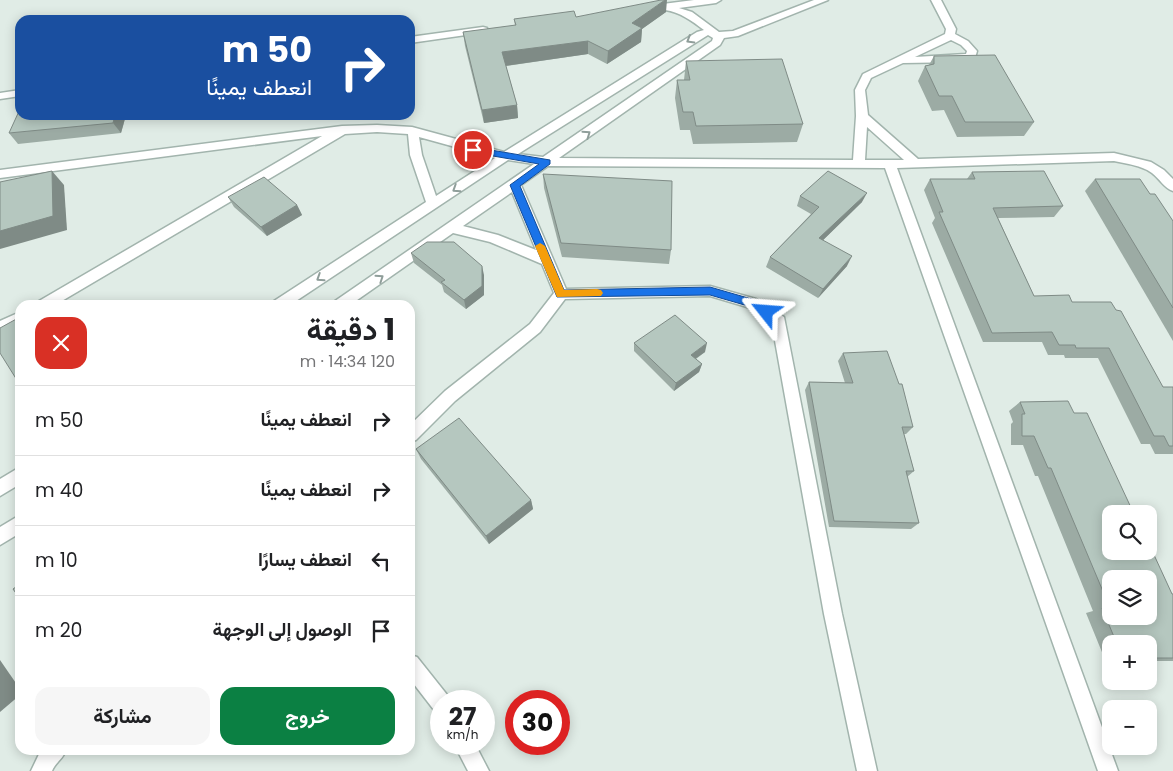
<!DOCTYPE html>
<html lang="ar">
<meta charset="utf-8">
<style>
:root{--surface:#fff;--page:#f6f6f6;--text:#202124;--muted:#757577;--line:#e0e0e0;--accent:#0b8043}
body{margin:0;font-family:Poppins,Vazirmatn,sans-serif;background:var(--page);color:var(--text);direction:rtl;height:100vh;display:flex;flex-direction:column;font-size:19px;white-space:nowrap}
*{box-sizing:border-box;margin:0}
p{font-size:16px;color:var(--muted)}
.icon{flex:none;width:28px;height:28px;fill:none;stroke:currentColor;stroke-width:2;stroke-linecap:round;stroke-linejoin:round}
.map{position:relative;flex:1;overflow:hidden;direction:ltr}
.details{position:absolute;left:15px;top:300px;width:400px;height:455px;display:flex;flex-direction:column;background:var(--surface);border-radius:15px;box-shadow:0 2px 12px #0003;direction:rtl}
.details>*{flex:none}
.guide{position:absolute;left:15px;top:15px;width:400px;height:105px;border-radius:15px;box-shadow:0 2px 12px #0003;direction:rtl;background:#1a4fa0;color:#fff;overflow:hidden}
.fabs{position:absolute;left:1102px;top:505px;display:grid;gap:10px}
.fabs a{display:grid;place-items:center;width:55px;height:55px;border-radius:10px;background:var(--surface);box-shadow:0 2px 12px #0003;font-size:25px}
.speed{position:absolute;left:430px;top:690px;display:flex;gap:10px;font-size:25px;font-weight:700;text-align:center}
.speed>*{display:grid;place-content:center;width:65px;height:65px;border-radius:50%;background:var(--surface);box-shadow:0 2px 12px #0003;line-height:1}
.speed small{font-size:12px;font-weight:400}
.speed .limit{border:8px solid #d22;background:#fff;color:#111}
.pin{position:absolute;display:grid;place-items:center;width:42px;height:42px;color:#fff;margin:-21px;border:2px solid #fff;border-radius:50%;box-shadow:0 1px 5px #0007}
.me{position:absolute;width:55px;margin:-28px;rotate:298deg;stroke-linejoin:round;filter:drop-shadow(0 0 4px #0008)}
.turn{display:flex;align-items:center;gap:18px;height:105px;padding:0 20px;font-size:22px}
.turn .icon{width:65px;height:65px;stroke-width:2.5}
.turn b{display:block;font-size:35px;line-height:42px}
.round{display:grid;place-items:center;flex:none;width:52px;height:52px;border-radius:15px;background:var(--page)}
.overview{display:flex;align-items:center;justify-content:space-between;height:85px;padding:0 20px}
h1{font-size:30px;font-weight:700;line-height:38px}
.primary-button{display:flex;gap:10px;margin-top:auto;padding:10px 20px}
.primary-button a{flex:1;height:58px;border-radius:15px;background:var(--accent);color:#fff;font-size:20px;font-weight:700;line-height:58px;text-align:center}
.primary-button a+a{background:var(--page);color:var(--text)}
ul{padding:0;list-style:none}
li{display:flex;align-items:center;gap:15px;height:70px;padding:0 20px;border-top:1px solid var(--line)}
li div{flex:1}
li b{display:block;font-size:19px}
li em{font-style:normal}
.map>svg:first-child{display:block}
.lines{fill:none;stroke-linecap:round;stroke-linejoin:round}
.street-casing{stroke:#a2b4ad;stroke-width:3}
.street{fill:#fff;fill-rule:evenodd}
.wall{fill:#9caba4}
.shaded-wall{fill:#7f8b86}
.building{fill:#b5c7bf;stroke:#7f8b86;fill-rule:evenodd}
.oneway{stroke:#8f9e9a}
.route{fill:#1a73e8;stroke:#114b97}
.slow{fill:#f59e0b}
</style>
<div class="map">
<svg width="1173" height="771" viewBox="0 0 1173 771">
<rect width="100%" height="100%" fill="#e0ece6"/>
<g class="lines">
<g class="street-casing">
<g id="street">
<path d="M694 0H721L716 3 679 8 692 12 719 32 733 31 814 0H828L738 36 724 38 720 45 559 158 853 160 856 116 855 90 863 74 945 34 946 29 931 0H941L956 29 955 34 968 41 977 51 975 58 964 62 903 63 871 78 865 90 868 115 918 159 1114 153 1151 162 1164 170 1173 179V191C1165 189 1159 178 1152 173 1141 165 1127 164 1114 161L897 168 1118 771H1098L885 168 548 166 521 185 566 289 710 286 756 299 784 317 842 614 877 771H857L824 614 772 324 747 307 710 296 565 299 540 332 455 401 416 440 410 442V425L445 391 530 324 554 293 542 264 490 242 453 233 350 305H333L335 301 534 164 508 160 290 305H272L274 301 426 202 410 155 408 134 377 132 345 134 55 305H37L39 301 322 136 0 178V170L342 126 377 125 412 127 504 152 697 32 704 30C692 21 680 12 665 10 657 8 649 15 642 9L647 6ZM708 35 713 38 712 41 543 157 518 154ZM951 40 961 45 967 51 966 54 915 57ZM867 127 904 160H865ZM419 137 495 158 436 196 422 155ZM512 192 536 250 498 235 463 226Z"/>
<polygon points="483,27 487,28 487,32 410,43 410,37"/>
<polygon points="20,90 20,96 0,99 0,93"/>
<polygon points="20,312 20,324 0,333 0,321"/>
<polygon points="20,467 20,484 0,496 0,479"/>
<polygon points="20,515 20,533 0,545 0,527"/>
<polygon points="410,655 417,657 448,696 450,701 441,701 441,713 434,710 410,679"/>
<polygon points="454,744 475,744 489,771 468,771"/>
<path d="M41 750H66C63 759 55 763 52 771H31Z"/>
</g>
</g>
<use href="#street" class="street"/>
</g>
<g class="wall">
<polygon points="666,12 642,29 641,42 607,64 588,54 506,66 517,105 518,118 484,123 465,46 463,32 515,26 514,19 576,17"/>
<polygon points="934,56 1034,122 1024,136 957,137 944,110 932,111 918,81 925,66 929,65"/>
<polygon points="686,61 803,124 797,142 693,144 690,130 680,130 675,98 677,80 684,80"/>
<polygon points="126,115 121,133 18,144 9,133"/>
<polygon points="972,172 1063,206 1054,217 998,218 1034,296 1072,302 1163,387 1173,387 1173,454 1155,454 1150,444 1141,444 1098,358 1065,358 1064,355 1048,355 1042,342 983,342 932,223 935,218 924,190 930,179 967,179"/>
<polygon points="543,174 671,250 669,264 562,257 544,188"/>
<polygon points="1095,179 1150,194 1173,221 1173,341 1085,191"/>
<polygon points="800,196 862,202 823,240 847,266 818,298 766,267 770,257 811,214 797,206"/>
<polygon points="228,197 297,205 302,215 267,236 234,207"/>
<polygon points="411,253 484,275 484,295 466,309 444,292 442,285 414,263"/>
<polygon points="634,343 705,352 696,359 702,364 699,372 674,391 634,351"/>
<polygon points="843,353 913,427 906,434 904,434 914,471 907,477 919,523 911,529 829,527 805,390 809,382 845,383 838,361"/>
<polygon points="1020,402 1074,413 1172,594 1173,594 1173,661 1149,661 1149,644 1111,644 1111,662 1106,662 1086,613 1093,611 1038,476 1035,476 1023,445 1011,445 1011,424 1013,422 1009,411"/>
<polygon points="416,449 531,500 533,509 489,544 421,459"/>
</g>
<g class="shaded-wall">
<polygon points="665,0 667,0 666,12 642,29 641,42 607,64 608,51 632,23"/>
<polygon points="588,41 588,54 504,66 502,52"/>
<polygon points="517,105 518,118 484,123 482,110"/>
<polygon points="115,115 126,115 121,133 113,123"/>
<polygon points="229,115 246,115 230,117"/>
<polygon points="52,171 64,185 67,230 0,249 0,231"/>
<polygon points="867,193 862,202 815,248 819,238"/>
<polygon points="297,205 302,215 267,236 261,227"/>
<polygon points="852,256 847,266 818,298 823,289"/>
<polygon points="482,266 484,275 484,295 466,309 464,300"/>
<polygon points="707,343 705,352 689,363 691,355"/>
<polygon points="702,364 699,372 674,391 676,383"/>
<polygon points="531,500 533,509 489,544 486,536"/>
<polygon points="0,660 20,689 20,695 0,712"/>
</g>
<g class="building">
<polygon points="661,0 665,0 632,23 642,28 608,51 588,41 502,52 517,105 482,110 463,32 516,25 514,19 574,11 576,17"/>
<polygon points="995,55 1034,122 965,122 952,96 939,96 925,66 934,64 934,56"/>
<polygon points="782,59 803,124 696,126 693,112 683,112 677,80 690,80 686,61"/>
<polygon points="20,109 20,115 115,115 113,123 9,133"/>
<polygon points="52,171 53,216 0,231 0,182"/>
<polygon points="828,171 867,193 819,238 852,256 823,289 770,257 819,207 800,196"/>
<polygon points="1044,171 1063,206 993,208 1034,296 1069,295 1072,302 1111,302 1116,310 1121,311 1163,387 1173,387 1173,446 1169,446 1164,436 1154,436 1109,348 1076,348 1075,345 1059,345 1052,332 992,333 939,212 943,212 930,179 975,179 972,172"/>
<polygon points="543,174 672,181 671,250 561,243"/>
<polygon points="264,177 297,205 261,227 228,197"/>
<polygon points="1095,179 1140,179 1150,194 1155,194 1173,221 1173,308"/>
<polygon points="427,242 454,242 482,266 482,286 464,300 441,282 445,280 411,253"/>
<polygon points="675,315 707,343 691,355 702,364 676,383 634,343"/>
<polygon points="20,317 20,385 0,353 0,328"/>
<polygon points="887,351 899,384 902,384 913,427 902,427 914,471 906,471 919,523 834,521 809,382 853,383 843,353"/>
<path d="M1068 401 1074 413H1087L1134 514H1111V551H1149V544L1172 594H1173V658H1149V644H1117L1102 608H1110L1051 468H1048L1034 436H1022V414H1025L1020 402ZM1111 579H1149V616H1111Z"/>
<polygon points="459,418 531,500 486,536 416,449"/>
<polygon points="20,584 20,599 13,589"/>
</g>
<defs><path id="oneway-chevron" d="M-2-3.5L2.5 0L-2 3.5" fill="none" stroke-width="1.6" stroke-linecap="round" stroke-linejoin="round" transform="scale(1.25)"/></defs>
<g class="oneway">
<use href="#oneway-chevron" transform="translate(690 40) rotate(149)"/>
<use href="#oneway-chevron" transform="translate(587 134) rotate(-35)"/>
<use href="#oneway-chevron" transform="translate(456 189) rotate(147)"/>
<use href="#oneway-chevron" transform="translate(320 278) rotate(147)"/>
<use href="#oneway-chevron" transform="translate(380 278) rotate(-34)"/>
</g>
<polygon class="route" points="473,147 550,160 550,164 520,186 564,290 710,287 755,300 771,312 769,315 762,315 748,306 710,295 557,297 510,185 539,164 470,152 469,150"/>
<polygon class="slow" points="540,243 545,246 564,290 597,289 601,290 603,293 601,296 557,297 535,246"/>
</svg>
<div class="fabs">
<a><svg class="icon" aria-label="search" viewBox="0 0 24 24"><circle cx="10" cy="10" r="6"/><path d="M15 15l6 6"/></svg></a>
<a><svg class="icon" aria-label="layers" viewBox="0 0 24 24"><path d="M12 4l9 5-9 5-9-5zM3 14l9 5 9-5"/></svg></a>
<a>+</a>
<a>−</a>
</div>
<div class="speed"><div>27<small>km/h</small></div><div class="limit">30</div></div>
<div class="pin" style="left:473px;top:150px;background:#d93025"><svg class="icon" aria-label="arrive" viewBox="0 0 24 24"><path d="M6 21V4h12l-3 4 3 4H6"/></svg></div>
<svg class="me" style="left:766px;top:312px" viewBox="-20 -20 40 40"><path d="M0-17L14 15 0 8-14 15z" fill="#1a73e8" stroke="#fff" stroke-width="4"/></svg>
<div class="guide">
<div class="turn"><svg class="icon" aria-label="right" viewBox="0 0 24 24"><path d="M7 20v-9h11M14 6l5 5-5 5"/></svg><div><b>50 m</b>انعطف يمينًا</div></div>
</div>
<section class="details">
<div class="overview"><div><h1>1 دقيقة</h1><p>120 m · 14:34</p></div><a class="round" style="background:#d93025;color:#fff"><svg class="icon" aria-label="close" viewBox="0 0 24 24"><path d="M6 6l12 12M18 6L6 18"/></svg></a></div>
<ul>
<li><svg class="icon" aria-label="right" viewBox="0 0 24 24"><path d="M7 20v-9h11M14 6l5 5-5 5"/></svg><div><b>انعطف يمينًا</b></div><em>50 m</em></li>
<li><svg class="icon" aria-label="right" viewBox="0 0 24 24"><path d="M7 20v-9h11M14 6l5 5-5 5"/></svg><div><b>انعطف يمينًا</b></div><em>40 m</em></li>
<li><svg class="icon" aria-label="left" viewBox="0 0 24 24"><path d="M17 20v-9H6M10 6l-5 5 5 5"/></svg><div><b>انعطف يسارًا</b></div><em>10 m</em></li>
<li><svg class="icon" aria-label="arrive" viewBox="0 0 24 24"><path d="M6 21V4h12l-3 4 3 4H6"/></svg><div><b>الوصول إلى الوجهة</b></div><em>20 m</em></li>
</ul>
<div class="primary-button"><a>خروج</a><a>مشاركة</a></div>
</section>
</div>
